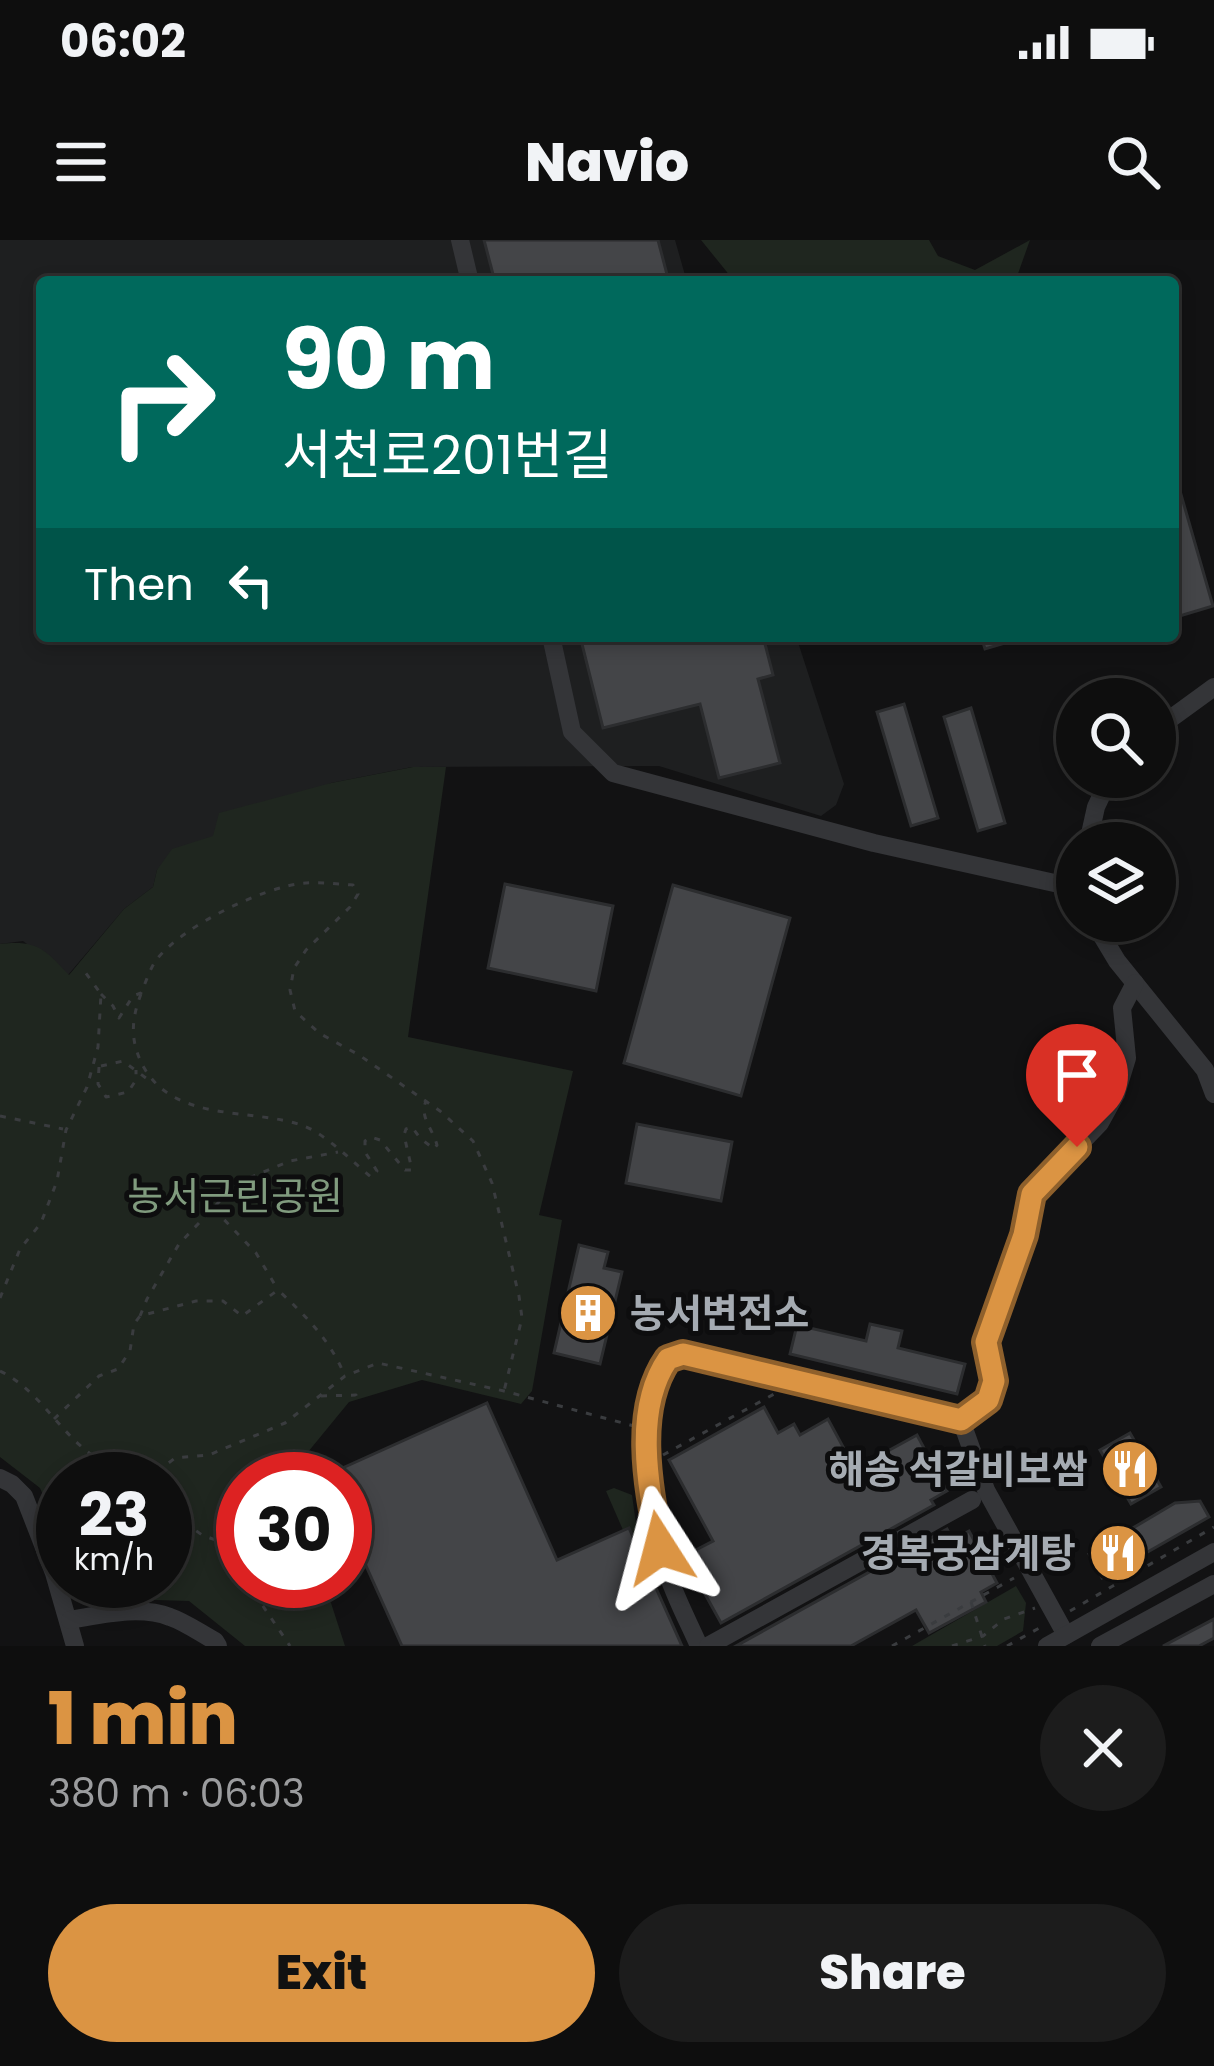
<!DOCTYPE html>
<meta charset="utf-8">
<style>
:root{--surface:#0e0e0e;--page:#1c1c1c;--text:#f1f3f6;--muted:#9b9c9e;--line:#2e2e2e;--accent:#db9443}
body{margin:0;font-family:Poppins,"Noto Sans KR",sans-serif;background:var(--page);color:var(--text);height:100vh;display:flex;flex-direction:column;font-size:45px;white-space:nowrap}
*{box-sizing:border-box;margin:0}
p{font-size:39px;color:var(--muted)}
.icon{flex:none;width:66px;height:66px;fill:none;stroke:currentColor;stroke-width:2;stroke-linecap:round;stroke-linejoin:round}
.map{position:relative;height:1406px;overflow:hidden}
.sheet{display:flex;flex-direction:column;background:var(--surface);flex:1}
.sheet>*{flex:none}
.top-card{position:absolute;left:36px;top:36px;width:1143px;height:366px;border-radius:12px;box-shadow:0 6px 18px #0003,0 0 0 3px var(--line);background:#00695c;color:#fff;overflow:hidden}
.buttons{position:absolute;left:1056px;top:438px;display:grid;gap:24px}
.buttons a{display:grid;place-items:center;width:120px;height:120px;border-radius:50%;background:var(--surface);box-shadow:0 6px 18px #0003,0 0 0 3px var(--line);font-size:60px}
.speed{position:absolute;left:36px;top:1212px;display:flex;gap:24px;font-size:60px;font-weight:700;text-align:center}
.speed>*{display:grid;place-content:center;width:156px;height:156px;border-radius:50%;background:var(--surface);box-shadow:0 6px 18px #0003,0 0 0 3px var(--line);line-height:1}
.speed small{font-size:30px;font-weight:400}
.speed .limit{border:18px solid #d22;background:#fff;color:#111}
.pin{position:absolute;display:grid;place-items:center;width:102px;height:102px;color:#fff;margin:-123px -51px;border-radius:50% 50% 50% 0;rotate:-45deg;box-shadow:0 0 12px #0007}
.pin .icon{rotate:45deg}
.me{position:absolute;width:132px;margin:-66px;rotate:351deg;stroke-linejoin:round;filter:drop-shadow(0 0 9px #0008)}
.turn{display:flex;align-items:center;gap:42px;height:252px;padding:0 48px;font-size:54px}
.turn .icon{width:156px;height:156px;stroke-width:2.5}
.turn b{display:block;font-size:84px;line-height:102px}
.then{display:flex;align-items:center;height:114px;padding:0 48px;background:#0003;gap:24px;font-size:45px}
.round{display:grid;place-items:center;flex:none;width:126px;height:126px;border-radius:63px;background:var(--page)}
.headline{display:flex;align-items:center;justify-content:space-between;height:204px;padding:0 48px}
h1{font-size:72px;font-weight:800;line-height:90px;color:var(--accent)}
.button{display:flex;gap:24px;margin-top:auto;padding:24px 48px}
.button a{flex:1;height:138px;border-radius:72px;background:var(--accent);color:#111;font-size:48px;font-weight:800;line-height:138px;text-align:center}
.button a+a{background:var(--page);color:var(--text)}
.status{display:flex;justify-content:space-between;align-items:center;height:84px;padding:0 60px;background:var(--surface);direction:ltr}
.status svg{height:33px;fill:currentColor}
header{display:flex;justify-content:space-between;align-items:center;height:156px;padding:0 48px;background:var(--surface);font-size:54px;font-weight:800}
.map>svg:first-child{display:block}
.built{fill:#1e1f20}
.green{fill:#1f261f}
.building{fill:#444548;stroke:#2c2d2f;stroke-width:3}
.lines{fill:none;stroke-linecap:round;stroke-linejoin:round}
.path{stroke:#3a3c3f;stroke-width:3;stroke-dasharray:6 9;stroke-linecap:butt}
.minor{stroke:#343538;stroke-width:18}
.route-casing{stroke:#8e602c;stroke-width:30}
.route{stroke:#db9443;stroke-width:21}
.labels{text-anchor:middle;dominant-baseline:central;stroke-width:10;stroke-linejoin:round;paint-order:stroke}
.park-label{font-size:39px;fill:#809b7e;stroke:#0d0d0e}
.poi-label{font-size:39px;font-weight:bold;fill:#a5abb2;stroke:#0d0d0e;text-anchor:end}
</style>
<div class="status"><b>06:02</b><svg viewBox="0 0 49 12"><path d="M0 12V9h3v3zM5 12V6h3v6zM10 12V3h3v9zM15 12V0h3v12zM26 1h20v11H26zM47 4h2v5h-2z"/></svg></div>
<header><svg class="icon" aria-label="menu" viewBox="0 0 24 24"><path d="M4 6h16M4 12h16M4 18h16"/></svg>Navio<svg class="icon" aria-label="search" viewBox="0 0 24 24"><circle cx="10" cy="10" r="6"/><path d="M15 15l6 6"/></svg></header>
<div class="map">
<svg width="1214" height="1406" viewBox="0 0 1214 1406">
<rect width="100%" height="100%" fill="#121213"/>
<polygon class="built" points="0,0 675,0 687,42 42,42 42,396 796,396 844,544 836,565 821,576 659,526 412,527 331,543 213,597 157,630 153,647 124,669 68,735 23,701 0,704"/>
<g class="green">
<polygon points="701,0 929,0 938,16 975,30 1030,0 1015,42 735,42"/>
<path d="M413 527H446L408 797 573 831 539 975 562 980 532 1151 521 1164 422 1140 349 1162 308 1212 292 1239H243V1341H320L331 1363 345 1406H245L189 1361 88 1358 82 1341H165V1239H63V1299L40 1248 0 1217V704C38 700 44 709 69 735L124 669 153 647 157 630 172 609 213 596 219 573 331 543Z"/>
<polygon points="614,1248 632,1255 639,1305 637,1306 629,1288 623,1290 606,1251"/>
<polygon points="1016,1346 1026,1363 1023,1391 997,1406 912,1406"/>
</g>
<g class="building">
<polygon points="484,0 658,0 669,42 495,42"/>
<polygon points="1173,237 1176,237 1213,366 1173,378"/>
<polygon points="580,396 763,396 773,435 758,439 780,523 719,538 700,464 603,488"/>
<polygon points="981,396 1018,396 1019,399 985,409"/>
<polygon points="904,464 938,578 911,586 877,472"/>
<polygon points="971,468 1005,583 978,591 944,477"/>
<polygon points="505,644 613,666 596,751 488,728"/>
<polygon points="673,645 790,678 741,856 624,823"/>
<polygon points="637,884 732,902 721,961 626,943"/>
<polygon points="579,1005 608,1012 604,1028 622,1032 600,1124 554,1113"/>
<polygon points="870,1084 902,1091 898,1108 965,1124 957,1154 790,1114 797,1085 866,1101"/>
<polygon points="487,1163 557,1320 629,1288 682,1406 402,1406 345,1279 345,1239 318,1239"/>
<polygon points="764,1167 778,1193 794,1184 800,1195 828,1179 855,1229 917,1195 947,1251 931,1260 934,1265 721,1383 684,1316 713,1301 669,1220"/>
<polygon points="1130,1193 1161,1247 1131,1264 1100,1210"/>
<polygon points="1200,1261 1209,1277 1102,1338 1089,1314 1175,1263"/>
<polygon points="947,1289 953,1300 969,1291 997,1343 981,1352 986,1362 929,1393 916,1370 851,1406 736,1406"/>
<polygon points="1214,1379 1214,1398 1199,1406 1163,1406"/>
</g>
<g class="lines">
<g class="path">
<path d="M101 754 113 766 119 778 133 756 141 753C146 742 150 728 157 719 183 686 264 646 306 643 321 642 337 644 353 645L358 654 350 667 306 710 294 728 290 750 295 771 319 793 359 815 440 871 473 901 492 943 519 1056 522 1078 504 1151"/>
<path d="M141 754C131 780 130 801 143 826 175 884 252 867 304 886 325 894 353 922 371 937L377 931 365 912V901L371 897 380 900 405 930H412L404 895 406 889 412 887 420 898 434 909 437 905C433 889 419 877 426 861"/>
<polyline points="101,826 123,821 150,841"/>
<polyline points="99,827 98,844 106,857 128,852 136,840 136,830"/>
<polyline points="0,876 63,889"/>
<polyline points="214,969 256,1013 278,1050"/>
<polyline points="0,1058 20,1009 41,983 57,941 66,890 87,847 98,807 101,754 85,732"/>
<polyline points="140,1076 147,1059 179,1004 237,943 290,921 338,912"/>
<path d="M0 1131C50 1155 70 1220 128 1231 137 1233 148 1231 157 1232L159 1239"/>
<polyline points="321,1156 356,1155 360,1163"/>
<path d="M54 1179 99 1136 118 1129 130 1111 134 1084 140 1076 196 1061H223L242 1076 278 1050C305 1075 330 1100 344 1134"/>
<polyline points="663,1215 776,1153"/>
<polyline points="157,1232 175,1218 209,1215 285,1183 345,1136 378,1123 504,1151 634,1186"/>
<polyline points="165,1259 184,1282 202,1295 221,1302 243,1336"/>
<polyline points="246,1341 290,1406"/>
<polyline points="971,1362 985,1406"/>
<polyline points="1070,1371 1214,1287"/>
<polyline points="892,1406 1014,1338"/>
<polyline points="952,1406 983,1396 1004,1379 1035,1368"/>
<polyline points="1007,1406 1041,1387"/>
</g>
<g class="minor">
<polyline points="460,0 470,42"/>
<polyline points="551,396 572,492 613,533 874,603 1077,648"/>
<polyline points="1155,490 1214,447"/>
<polyline points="1088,603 1096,567 1110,537"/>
<polyline points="1093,681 1117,721 1205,830 1214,854"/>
<polyline points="961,1180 989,1159 994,1141 986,1102 1024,995 1032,954 1100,883 1116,854 1127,818 1122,768 1135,743"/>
<polyline points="961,1180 986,1250 1066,1395"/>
<polyline points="0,1238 12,1244 24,1256 54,1333 75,1406"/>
<path d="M70 1380C101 1375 139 1365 170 1377 185 1382 200 1393 215 1401L218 1406"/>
<path d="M699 1406C688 1381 674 1355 666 1329 649 1272 632 1169 669 1119L683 1114 961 1180"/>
<polyline points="708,1406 972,1260"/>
<polyline points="1047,1406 1214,1312"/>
<polyline points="1100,1406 1214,1344"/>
</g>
</g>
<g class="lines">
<g class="route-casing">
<path id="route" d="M660 1308C649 1250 632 1171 668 1119L683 1114 961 1180 988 1160 994 1141 986 1102 1024 995 1032 954 1077 907"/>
</g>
<use href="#route" class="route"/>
</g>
<defs>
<g id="building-disc" transform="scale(3)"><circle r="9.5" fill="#db9443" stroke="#0d0d0e"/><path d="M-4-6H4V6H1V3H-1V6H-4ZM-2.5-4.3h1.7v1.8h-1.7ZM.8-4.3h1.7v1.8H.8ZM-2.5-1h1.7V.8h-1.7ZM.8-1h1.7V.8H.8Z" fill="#fff"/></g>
<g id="restaurant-disc" transform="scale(3)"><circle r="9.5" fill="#db9443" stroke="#0d0d0e"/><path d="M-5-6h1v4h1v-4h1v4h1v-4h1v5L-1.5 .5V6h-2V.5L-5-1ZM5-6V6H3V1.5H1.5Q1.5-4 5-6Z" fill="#fff"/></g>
</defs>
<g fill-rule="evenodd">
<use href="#building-disc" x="588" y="1073"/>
<use href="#restaurant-disc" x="1130" y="1229"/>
<use href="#restaurant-disc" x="1118" y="1313"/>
</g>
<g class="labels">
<g class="park-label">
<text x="235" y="956">농서근린공원</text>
</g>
<g class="poi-label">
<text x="630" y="1073" text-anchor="start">농서변전소</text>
<text x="1088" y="1229">해송 석갈비보쌈</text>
<text x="1076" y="1313">경복궁삼계탕</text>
</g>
</g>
</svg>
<div class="buttons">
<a><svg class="icon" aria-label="search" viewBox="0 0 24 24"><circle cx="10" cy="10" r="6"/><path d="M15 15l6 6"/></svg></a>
<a><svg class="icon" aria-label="layers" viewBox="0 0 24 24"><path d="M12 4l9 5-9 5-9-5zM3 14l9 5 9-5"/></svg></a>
</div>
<div class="speed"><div>23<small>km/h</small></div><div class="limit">30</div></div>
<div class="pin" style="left:1077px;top:907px;background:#d93025"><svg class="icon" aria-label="arrive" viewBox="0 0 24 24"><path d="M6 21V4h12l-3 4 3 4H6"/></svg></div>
<svg class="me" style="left:660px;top:1308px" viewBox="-20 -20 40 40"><path d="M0-17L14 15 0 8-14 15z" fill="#db9443" stroke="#fff" stroke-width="4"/></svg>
<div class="top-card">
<div class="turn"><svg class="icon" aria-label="right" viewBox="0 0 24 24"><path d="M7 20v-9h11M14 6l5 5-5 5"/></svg><div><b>90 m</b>서천로201번길</div></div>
<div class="then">Then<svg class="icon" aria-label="left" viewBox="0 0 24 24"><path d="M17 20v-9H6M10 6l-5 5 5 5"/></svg></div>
</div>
</div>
<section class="sheet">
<div class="headline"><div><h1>1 min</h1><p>380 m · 06:03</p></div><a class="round"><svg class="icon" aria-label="close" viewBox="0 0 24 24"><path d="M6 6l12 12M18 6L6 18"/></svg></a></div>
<div class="button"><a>Exit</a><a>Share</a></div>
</section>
